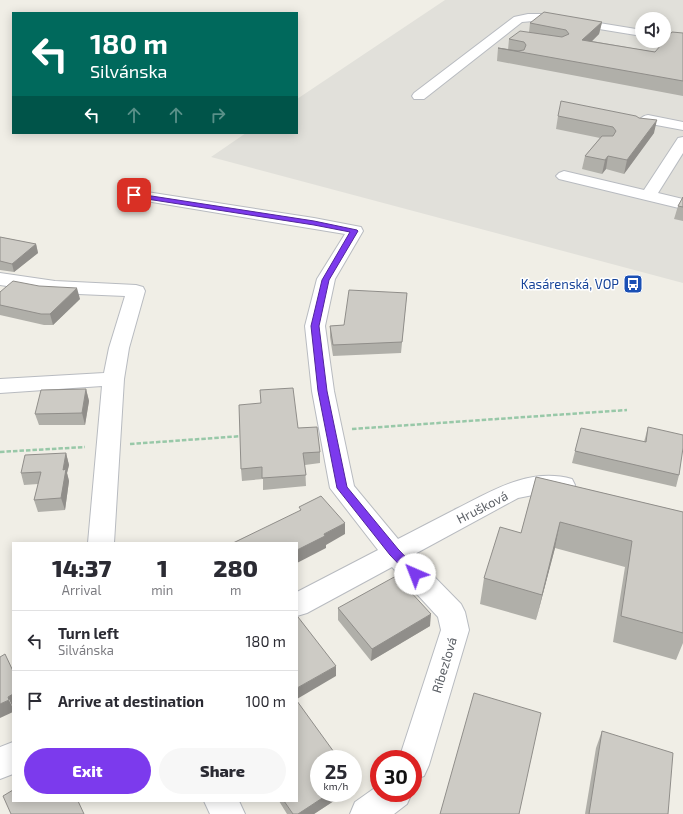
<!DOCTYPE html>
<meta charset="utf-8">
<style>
:root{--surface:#fff;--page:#f7f7f7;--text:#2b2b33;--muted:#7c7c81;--line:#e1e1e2;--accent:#7c3aed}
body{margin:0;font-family:"Exo 2",sans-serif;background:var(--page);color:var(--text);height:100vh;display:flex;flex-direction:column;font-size:15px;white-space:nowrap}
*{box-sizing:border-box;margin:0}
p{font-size:13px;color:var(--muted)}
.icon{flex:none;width:22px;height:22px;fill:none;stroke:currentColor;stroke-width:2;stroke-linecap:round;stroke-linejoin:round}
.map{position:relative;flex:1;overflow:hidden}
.drawer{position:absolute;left:12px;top:542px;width:286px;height:260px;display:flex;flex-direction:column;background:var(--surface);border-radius:0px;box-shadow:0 2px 10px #0003}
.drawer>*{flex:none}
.hud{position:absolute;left:12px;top:12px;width:286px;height:122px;border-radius:0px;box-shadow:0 2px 10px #0003;background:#00695c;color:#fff;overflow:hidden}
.fabs{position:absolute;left:635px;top:12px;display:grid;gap:8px}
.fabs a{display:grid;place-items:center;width:36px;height:36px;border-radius:50%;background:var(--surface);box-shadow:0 2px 10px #0003;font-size:20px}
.speed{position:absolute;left:310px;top:750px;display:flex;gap:8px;font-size:20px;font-weight:700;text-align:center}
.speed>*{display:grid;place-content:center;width:52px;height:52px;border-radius:50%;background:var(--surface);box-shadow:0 2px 10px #0003;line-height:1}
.speed small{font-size:10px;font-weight:400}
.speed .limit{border:6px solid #d22;background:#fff;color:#111}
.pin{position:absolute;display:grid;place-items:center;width:34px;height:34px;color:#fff;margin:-17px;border-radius:8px;box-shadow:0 2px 6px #0006}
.me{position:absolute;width:44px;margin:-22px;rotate:316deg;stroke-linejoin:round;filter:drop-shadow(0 0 3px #0008)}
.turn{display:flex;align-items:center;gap:14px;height:84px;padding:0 12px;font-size:18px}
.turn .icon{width:52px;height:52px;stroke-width:2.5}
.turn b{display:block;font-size:28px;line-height:34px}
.lanes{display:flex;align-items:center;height:38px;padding:0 12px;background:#0003;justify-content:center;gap:20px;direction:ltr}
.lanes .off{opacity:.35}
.eta{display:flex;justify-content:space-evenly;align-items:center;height:68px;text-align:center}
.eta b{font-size:24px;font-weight:800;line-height:28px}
.primary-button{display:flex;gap:8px;margin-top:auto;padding:8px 12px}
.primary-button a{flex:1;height:46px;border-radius:24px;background:var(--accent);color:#fff;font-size:16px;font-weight:800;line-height:46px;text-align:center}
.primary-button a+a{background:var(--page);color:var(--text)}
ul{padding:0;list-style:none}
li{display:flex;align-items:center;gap:12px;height:60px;padding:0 12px;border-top:1px solid var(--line)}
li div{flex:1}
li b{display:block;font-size:15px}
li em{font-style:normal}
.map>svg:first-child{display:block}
.industrial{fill:#e1e0da;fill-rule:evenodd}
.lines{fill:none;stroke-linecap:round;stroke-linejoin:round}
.minor-casing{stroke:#b8bbc0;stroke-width:2}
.path{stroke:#98c8a8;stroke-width:2.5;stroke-dasharray:4.5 2;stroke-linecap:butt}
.minor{fill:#fff;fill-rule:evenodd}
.wall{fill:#b0afa9}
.shaded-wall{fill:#908e8a}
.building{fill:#cdcbc5;stroke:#908e8a}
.route{fill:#7c3aed;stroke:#51269a}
.labels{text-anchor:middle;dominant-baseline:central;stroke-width:3;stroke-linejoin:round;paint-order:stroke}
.transit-label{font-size:13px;fill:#164399;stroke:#fff;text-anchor:end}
.street-label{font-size:13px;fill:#5d6167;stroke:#fff}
</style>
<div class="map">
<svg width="683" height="814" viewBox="0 0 683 814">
<rect width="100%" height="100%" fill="#f0eee6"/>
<path class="industrial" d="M445 0H683V283L211 157 246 133H297V99ZM642 19H664V41H642Z"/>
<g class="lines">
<g class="minor-casing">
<g id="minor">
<polygon points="528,14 544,14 642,30 642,36 544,20 522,22 424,99 414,99 412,96 414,93 514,17"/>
<polygon points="664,33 683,37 683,43 664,39"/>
<path d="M648 115 683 122V130L651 124C646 130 644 132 636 130L634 127C638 121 641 116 648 115Z"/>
<polygon points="683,137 683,153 658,193 683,199 683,209 559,179 556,176 559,173 564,171 644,190 678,138"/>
<path d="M134 190 314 218 361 227 363 231 335 279 325 326 334 391 354 486 398 539C418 529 438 518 458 508 493 490 531 467 572 479L575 485 572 491 563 494H538L518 498 413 555 461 604 465 612 469 630 429 765 424 776 413 780V759H399L441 630 438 617 392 567 307 613 297 616V592L378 550 330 488 312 391 305 326 317 279 345 234 128 198 126 195 128 192Z"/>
<polygon points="0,273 55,281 136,285 143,287 145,291 129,348 124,379 114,543 88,543 102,386 0,393 0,379 104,373 109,348 125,296 55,293 0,285"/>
<polygon points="13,742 13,774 0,779 0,747"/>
<polygon points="379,785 379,793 412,793 407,804 394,814 350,814 355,802"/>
<polygon points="204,801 239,801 245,814 210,814"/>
</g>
</g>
<g class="path">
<polyline points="352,429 627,410"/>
<polyline points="130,444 243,436"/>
<polyline points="0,452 85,447"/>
</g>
<use href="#minor" class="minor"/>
</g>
<g class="wall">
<polygon points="602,22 599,34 592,41 655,52 683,33 683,96 497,61 498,48 508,50 509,39 529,32 530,23"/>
<polygon points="558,116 654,133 624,174 606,169 602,174 582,169 585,156 600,138 556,129"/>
<polygon points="683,197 683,221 674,219 678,206"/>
<polygon points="0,237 36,244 38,253 14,272 0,270"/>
<polygon points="0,292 80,299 53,325 44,325 0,315"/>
<polygon points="407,293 401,353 333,356 330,337 330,326 344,325"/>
<polygon points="86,389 89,401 85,425 39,425 35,414"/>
<polygon points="648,427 679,475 676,487 572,463 581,428 644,442"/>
<polygon points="298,428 320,452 320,463 305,465 306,486 263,490 263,479 242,481 241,469"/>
<polygon points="66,453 69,465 67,473 69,481 65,510 38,512 34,500 38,484 24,485 21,473"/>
<polygon points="536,477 683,512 683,643 676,660 613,642 625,567 555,548 536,620 480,604 484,578 521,533"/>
<polygon points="338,608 430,626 371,661 338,620"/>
<polygon points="602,731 668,814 585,814 596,748"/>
<polygon points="319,793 346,793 314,814 287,814 279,801 297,801"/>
</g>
<g class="shaded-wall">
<polygon points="602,22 599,34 580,53 582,40"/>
<polygon points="657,120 654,133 624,174 627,160"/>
<polygon points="608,156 606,169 602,174 605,160"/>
<polygon points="36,244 38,253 14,272 12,264"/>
<polygon points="77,288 80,299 53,325 50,314"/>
<polygon points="86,389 89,401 85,425 82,413"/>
<polygon points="66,453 69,465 67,473 69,481 65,510 61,498 63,470"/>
<polygon points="560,522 555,548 536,620 542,595"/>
<polygon points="345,523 345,534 326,545 326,548 297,563 297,550 324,534"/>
<polygon points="431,614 430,626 371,661 372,649"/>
<polygon points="336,666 336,676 297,699 297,688"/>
<polygon points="13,694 13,708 8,697"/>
<polygon points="9,700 13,708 13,712 0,718 0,704"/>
<polygon points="330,793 346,793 314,814 298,814"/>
</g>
<g class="building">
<polygon points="544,12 602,22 582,40 655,52 672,32 683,33 683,81 498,48 518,51 524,50 526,45 524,42 509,39 520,31 562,37 569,34 566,30 530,23"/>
<polygon points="561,101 636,116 639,118 657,120 627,160 608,156 605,160 585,156 602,136 613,136 616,131 613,127 558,116"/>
<polygon points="683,197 683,207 678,206"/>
<polygon points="0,237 36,244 12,264 0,261"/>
<polygon points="13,281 39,286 77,288 50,314 41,314 0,305 0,292"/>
<polygon points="349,290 407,293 402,342 333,345 330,326 344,325"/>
<polygon points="293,388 298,428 317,427 320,452 303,453 306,475 262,478 262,467 241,469 239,405 261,403 260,390"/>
<polygon points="86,389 82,413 35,414 41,390"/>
<polygon points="648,427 683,435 683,448 679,475 575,451 581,428 646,442"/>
<polygon points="66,453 63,470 66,469 61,498 34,500 41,472 21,473 25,455"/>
<polygon points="536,477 683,512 683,633 621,616 632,541 560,522 542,595 484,578 500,527 521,533"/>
<polygon points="321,496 345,523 324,534 325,536 297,550 297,543 233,543 301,510 299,507"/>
<polygon points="396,576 431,614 372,649 338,608"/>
<polygon points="298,617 336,666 297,688 297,618"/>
<polygon points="5,654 13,671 13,694 8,697 9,700 0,704 0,657"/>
<polygon points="474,693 541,713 519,814 440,814"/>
<polygon points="297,701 339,759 319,759 319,793 330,793 298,814 293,814 284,801 297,801"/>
<polygon points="602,731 673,753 668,814 589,814"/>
<polygon points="13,790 13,801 78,801 84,814 11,814 3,796"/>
</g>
<polygon class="route" points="132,193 314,221 357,230 358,231 329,280 319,326 327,391 347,487 398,549 419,571 421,574 419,577 415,579 411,577 390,555 337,488 318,391 311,326 322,280 350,232 314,225 134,197 131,195"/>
<defs>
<g id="bus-square" transform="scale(1)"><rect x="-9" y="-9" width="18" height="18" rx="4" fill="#1a4fb4" stroke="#fff"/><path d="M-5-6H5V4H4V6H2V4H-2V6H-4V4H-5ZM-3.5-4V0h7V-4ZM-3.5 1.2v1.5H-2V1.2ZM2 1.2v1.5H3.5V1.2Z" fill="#fff"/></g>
</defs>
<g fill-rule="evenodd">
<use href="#bus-square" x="633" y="284"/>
</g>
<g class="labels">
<g class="transit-label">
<text x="619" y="284">Kasárenská, VOP</text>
</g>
<g class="street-label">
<text transform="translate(482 507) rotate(-27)">Hrušková</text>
<text transform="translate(444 665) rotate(-73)">Ríbezľová</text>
</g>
</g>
</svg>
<div class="fabs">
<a><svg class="icon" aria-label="sound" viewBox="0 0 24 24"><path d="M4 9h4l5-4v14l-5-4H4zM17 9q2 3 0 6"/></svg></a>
</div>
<div class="speed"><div>25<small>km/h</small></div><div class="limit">30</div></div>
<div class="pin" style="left:134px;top:195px;background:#d93025"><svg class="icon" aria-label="arrive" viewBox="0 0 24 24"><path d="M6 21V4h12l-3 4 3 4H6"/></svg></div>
<svg class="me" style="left:415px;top:574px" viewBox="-20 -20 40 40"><circle r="19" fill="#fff"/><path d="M0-13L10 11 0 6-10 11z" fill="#7c3aed"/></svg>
<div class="hud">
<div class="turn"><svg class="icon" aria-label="left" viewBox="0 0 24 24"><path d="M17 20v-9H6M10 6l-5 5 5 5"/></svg><div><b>180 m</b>Silvánska</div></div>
<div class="lanes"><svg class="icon" aria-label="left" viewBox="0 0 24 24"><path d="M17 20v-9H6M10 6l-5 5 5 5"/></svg><svg class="icon off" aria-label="ahead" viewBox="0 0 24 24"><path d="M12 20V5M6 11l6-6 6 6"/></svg><svg class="icon off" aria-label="ahead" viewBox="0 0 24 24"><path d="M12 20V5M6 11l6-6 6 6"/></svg><svg class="icon off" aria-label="right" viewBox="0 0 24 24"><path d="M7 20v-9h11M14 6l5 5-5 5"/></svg></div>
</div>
<section class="drawer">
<div class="eta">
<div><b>14:37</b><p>Arrival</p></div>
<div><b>1</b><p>min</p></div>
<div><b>280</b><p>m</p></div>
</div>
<ul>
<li><svg class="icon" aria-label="left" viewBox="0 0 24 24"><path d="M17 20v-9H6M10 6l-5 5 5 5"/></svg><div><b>Turn left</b><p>Silvánska</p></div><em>180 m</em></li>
<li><svg class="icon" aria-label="arrive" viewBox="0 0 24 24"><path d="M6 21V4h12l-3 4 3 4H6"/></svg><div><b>Arrive at destination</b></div><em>100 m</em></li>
</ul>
<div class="primary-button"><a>Exit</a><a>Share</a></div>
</section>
</div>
